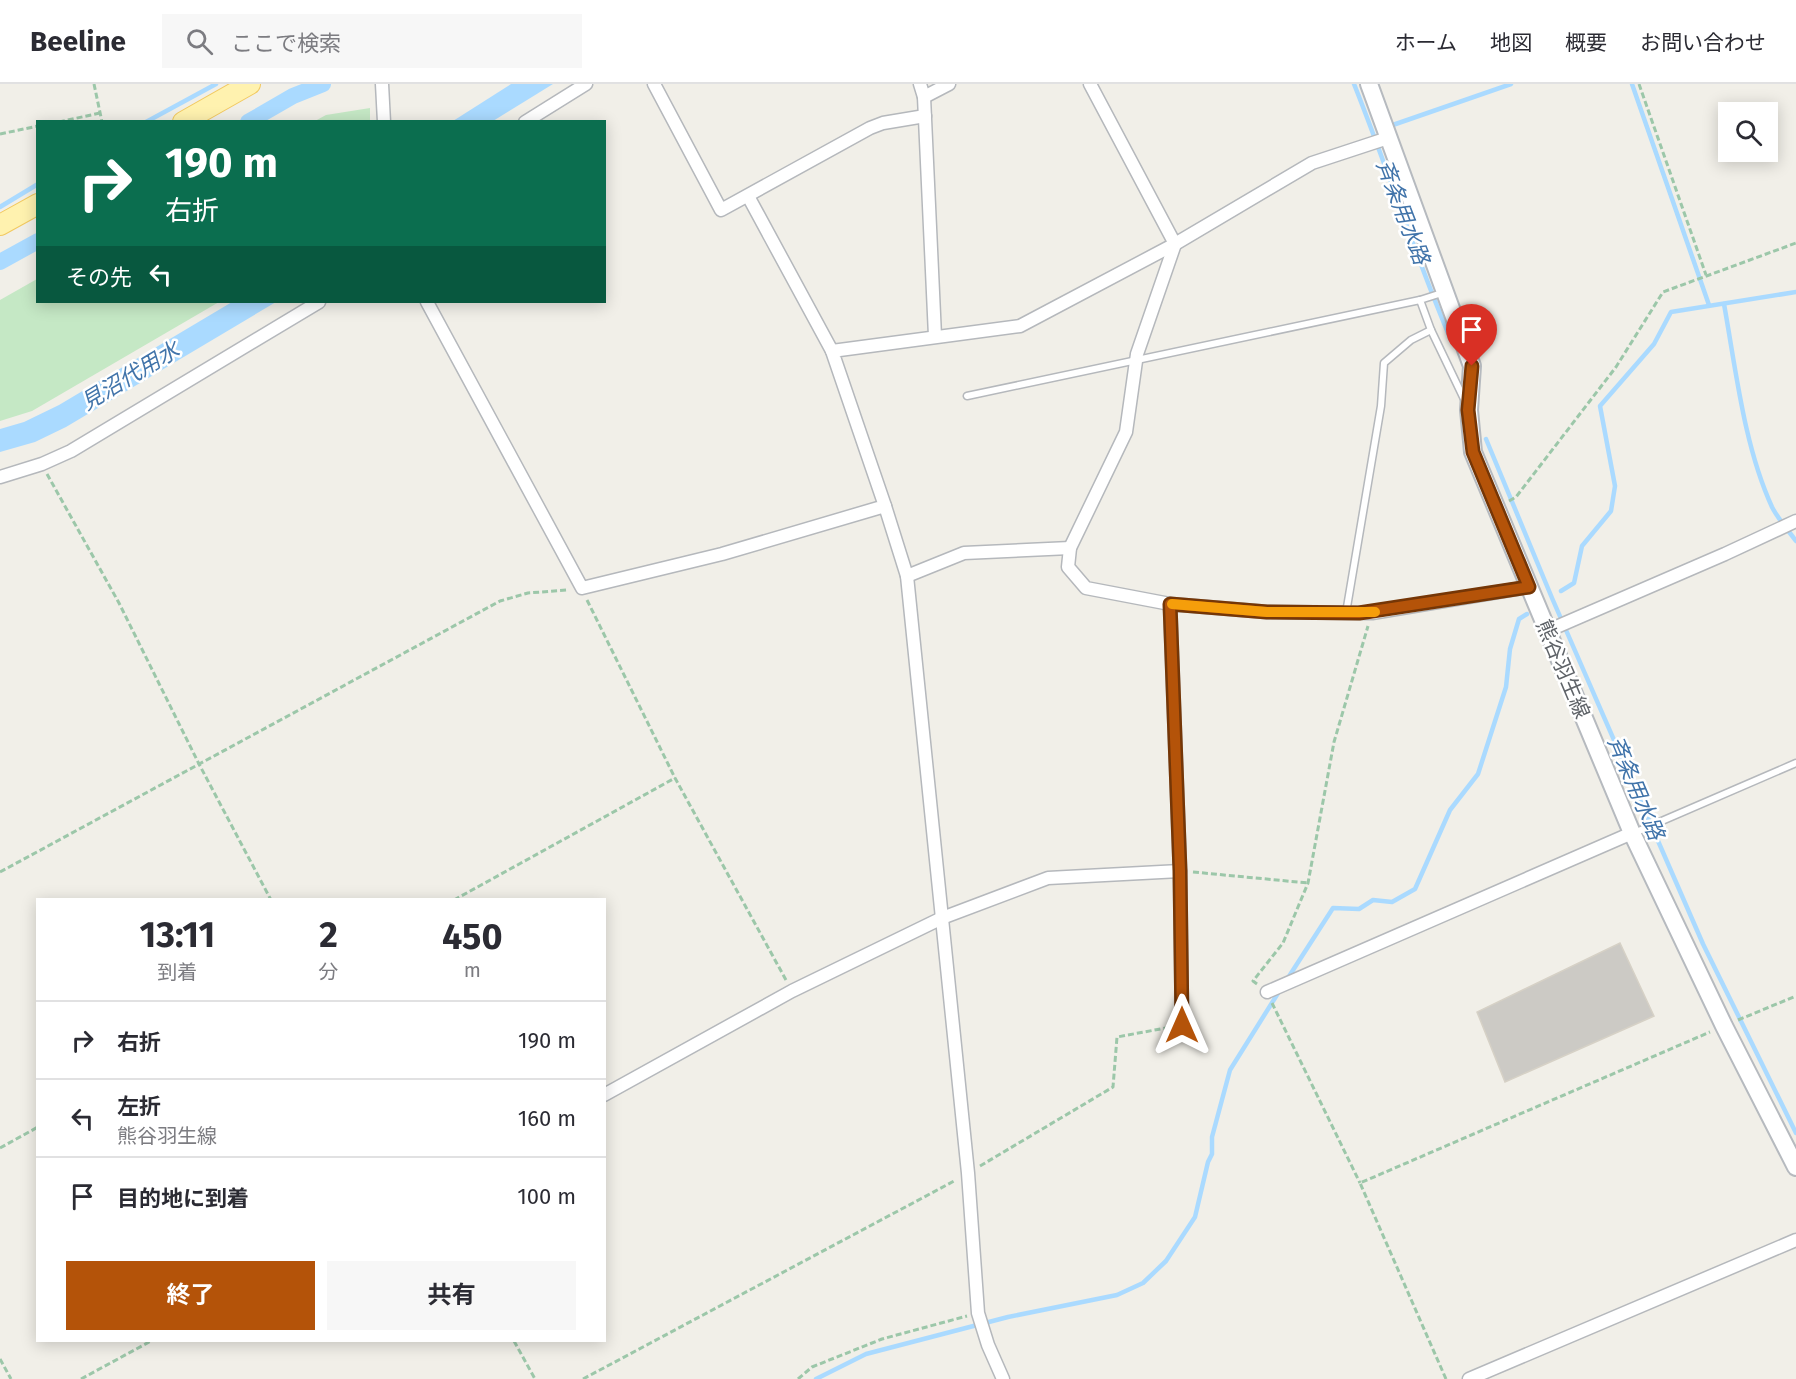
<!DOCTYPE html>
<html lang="ja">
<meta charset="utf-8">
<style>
:root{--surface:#fff;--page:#f7f7f7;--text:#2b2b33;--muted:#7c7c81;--line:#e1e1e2;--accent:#b45309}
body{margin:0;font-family:"Fira Sans","Noto Sans JP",sans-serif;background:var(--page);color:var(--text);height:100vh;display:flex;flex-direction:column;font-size:22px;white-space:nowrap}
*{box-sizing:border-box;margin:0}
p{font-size:20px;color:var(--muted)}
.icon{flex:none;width:33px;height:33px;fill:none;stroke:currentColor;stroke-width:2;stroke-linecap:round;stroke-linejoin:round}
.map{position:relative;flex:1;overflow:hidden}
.sheet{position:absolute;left:36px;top:814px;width:570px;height:444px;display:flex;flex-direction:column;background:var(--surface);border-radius:0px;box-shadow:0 3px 15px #0003}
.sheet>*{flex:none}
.guide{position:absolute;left:36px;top:36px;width:570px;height:183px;border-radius:0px;box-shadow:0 3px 15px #0003;background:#0b6e4f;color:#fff;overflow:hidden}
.buttons{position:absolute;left:1718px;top:18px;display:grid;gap:12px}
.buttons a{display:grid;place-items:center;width:60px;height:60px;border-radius:0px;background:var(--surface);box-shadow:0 3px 15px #0003;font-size:30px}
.pin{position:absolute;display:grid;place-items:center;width:51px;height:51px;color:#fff;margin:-62px -26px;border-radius:50% 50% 50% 0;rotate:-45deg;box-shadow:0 0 6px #0007}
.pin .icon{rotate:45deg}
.me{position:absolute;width:66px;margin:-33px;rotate:0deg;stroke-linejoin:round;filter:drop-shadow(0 0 4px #0008)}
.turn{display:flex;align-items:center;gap:21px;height:126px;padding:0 30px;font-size:27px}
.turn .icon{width:78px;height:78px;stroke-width:2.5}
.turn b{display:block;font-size:42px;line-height:51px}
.then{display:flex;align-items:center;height:57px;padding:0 30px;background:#0003;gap:12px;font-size:22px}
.eta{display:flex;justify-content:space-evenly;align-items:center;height:102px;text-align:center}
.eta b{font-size:36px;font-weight:700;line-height:42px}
.cta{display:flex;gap:12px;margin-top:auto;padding:12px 30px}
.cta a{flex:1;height:69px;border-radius:0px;background:var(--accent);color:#fff;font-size:24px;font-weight:700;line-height:69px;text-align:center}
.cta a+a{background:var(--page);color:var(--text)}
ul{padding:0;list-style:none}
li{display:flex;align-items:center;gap:18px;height:78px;padding:0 30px;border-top:2px solid var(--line)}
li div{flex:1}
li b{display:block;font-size:22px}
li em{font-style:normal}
header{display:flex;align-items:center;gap:36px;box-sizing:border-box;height:84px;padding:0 30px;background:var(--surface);border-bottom:2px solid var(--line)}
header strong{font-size:28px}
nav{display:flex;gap:33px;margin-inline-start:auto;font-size:21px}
.search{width:420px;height:54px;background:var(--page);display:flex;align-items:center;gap:15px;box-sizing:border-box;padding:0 21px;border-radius:0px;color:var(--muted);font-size:22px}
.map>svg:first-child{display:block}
.green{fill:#c5e8c5}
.water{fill:#aadaff}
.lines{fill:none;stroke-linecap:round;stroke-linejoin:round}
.stream{stroke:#aadaff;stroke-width:4.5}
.canal{stroke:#aadaff;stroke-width:16}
.building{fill:#cccac5;stroke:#d6d1c6;stroke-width:1.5}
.lane-casing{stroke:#b5b8bc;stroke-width:9}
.street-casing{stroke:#b5b8bc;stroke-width:15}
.secondary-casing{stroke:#b6babf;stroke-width:20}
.primary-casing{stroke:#f2c960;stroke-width:22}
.path{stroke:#9cc7a9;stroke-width:3;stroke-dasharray:6 3;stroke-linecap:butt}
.lane{stroke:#fff;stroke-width:6}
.street{stroke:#fff;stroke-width:12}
.secondary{stroke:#fff;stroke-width:16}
.primary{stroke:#fff2af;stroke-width:20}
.route-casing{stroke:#753606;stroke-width:15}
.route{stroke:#b45309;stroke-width:10}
.slow{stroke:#f59e0b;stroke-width:10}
.labels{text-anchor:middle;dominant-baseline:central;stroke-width:5;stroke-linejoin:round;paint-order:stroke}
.street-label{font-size:21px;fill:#5f6368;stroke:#fff}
.water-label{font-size:22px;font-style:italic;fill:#4174aa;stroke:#fff}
</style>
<header>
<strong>Beeline</strong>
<div class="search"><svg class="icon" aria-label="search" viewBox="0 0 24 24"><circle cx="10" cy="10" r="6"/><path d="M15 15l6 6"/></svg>ここで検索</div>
<nav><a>ホーム</a><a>地図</a><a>概要</a><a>お問い合わせ</a></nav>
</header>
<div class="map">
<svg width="1796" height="1295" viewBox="0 0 1796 1295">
<rect width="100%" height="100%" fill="#f1efe8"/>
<g class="green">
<polygon points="370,24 370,37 315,37 326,31"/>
<polygon points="37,195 38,218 219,218 32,327 0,337 0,216"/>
</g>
<g class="water">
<polygon points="511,0 553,0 493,37 453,37"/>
<polygon points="232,218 276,218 66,343 35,358 0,368 0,345 24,338 59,321"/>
</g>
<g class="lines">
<g class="stream">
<path d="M1354 0C1388 85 1415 172 1451 256"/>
<polyline points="1632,0 1709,221"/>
<polyline points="146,38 216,0"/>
<polyline points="1387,43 1511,0"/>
<polyline points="0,123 38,100"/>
<path d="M1724 220C1736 286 1744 362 1772 423 1778 435 1788 446 1796 457"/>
<polyline points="1486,355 1552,514 1703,860 1796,1049"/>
<polyline points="1561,507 1574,499 1582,462 1611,427 1615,402 1600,322 1654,260 1671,228 1796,208"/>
<polyline points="1286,897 1333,824 1359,825 1373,816 1392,818 1415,805 1450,726 1478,690 1506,603 1510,565 1519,535 1527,530"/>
<polyline points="816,1295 866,1270 1008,1233 1117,1211 1143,1199 1166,1177 1195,1133 1208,1078 1212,1070 1212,1053 1230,986 1280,906"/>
</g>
<g class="canal">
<polyline points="248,38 293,12 323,0"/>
<polyline points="0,178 38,157"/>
</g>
</g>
<polygon class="building" points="1620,859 1654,932 1505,998 1477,928"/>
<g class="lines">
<g class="lane-casing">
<g id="lane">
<polyline points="1445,208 1420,216 1431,246 1465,317"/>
<polyline points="967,312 1420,216"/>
<polyline points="1346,529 1381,322 1384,279 1411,256 1431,246"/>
<polyline points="1634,749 1796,679"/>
</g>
</g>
<g class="street-casing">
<g id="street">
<polyline points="382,0 384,38"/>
<polyline points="654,0 721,126 870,44 883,39 925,32"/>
<polyline points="920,0 924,13 935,252"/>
<polyline points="1090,0 1175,160 1137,270 1126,348 1070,464 1068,483 1086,504 1170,520 1267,528 1372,529 1529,503"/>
<polyline points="924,13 949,0"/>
<polyline points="525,38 586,0"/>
<polyline points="748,112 832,267"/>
<polyline points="427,218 582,504 722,470 885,422 832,267 1020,242 1175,160 1312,79 1385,55 1389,52"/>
<polyline points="0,393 42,380 71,367 319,218"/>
<polyline points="885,422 907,492 968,1089 978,1229 988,1261 1003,1295"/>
<polyline points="907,492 964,469 1070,464"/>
<polyline points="1170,520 1180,787 1182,941"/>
<polyline points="1547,547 1725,470 1796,437"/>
<polyline points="1267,908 1632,749"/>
<polyline points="604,1011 792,907 942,834 1048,794 1180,787"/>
<polyline points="1469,1295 1796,1156"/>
</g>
</g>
<g class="secondary-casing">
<polyline id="secondary" points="1369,0 1472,282 1469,326 1473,368 1632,749 1724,942 1796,1083"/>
</g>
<g class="primary-casing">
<g id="primary">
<polyline points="183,38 250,0"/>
<polyline points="0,141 38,120"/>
</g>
</g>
<g class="path">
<polyline points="94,0 102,38"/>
<polyline points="1639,0 1706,191"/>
<polyline points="59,38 100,29"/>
<polyline points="0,50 38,42"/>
<polyline points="47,390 119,519 199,680 271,816"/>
<polyline points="1509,417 1516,413 1616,283 1663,208 1796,159"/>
<polyline points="587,516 675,694 786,896"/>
<polyline points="0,788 500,517 528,509 567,506"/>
<polyline points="1193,788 1308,799"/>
<polyline points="454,816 675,694"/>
<polyline points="1257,900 1253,897 1283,859 1308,799 1334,658 1368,542"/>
<polyline points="1272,919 1360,1099"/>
<polyline points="1738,936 1796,912"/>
<polyline points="0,1064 38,1043"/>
<polyline points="980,1082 1113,1003 1117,953 1171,943"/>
<polyline points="514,1257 535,1295"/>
<polyline points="0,1275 11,1295"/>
<polyline points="81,1295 151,1257"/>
<polyline points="583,1295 956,1096"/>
<polyline points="798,1295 812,1283 882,1255 967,1232"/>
<polyline points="1446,1295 1360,1099 1710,948"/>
</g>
<use href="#lane" class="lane"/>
<use href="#street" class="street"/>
<use href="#secondary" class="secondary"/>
<use href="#primary" class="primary"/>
</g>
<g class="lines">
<g class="route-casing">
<polyline id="route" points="1182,941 1180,787 1170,520 1267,528 1359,529 1529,503 1473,368 1468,326 1472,282"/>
</g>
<use href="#route" class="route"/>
<polyline class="slow" points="1172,520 1267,528 1375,528"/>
</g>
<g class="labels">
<g class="street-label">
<text transform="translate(1563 585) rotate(67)">熊谷羽生線</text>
</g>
<g class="water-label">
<text transform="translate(1403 128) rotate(69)">斉条用水路</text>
<text transform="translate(130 292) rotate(-31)">見沼代用水</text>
<text transform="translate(1636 704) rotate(67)">斉条用水路</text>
</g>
</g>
</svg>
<div class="buttons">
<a><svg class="icon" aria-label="search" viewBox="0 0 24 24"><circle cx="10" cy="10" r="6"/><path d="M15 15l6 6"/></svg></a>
</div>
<div class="pin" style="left:1472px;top:282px;background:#d93025"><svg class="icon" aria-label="arrive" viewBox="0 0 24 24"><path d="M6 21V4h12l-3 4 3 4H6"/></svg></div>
<svg class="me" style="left:1182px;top:941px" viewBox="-20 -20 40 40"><path d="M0-17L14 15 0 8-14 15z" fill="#b45309" stroke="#fff" stroke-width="4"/></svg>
<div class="guide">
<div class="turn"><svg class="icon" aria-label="right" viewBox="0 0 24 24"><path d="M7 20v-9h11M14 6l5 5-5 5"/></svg><div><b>190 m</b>右折</div></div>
<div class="then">その先<svg class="icon" aria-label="left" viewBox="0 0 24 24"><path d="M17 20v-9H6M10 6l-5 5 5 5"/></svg></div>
</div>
<section class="sheet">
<div class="eta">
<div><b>13:11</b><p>到着</p></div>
<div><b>2</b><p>分</p></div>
<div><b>450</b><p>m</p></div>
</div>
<ul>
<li><svg class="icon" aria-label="right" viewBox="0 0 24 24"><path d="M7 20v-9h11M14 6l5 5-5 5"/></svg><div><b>右折</b></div><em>190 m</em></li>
<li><svg class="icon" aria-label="left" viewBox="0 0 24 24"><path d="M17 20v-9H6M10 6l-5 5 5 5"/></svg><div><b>左折</b><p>熊谷羽生線</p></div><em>160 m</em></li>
<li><svg class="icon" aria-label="arrive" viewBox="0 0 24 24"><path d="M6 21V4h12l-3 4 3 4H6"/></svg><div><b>目的地に到着</b></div><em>100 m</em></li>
</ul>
<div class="cta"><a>終了</a><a>共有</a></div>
</section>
</div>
